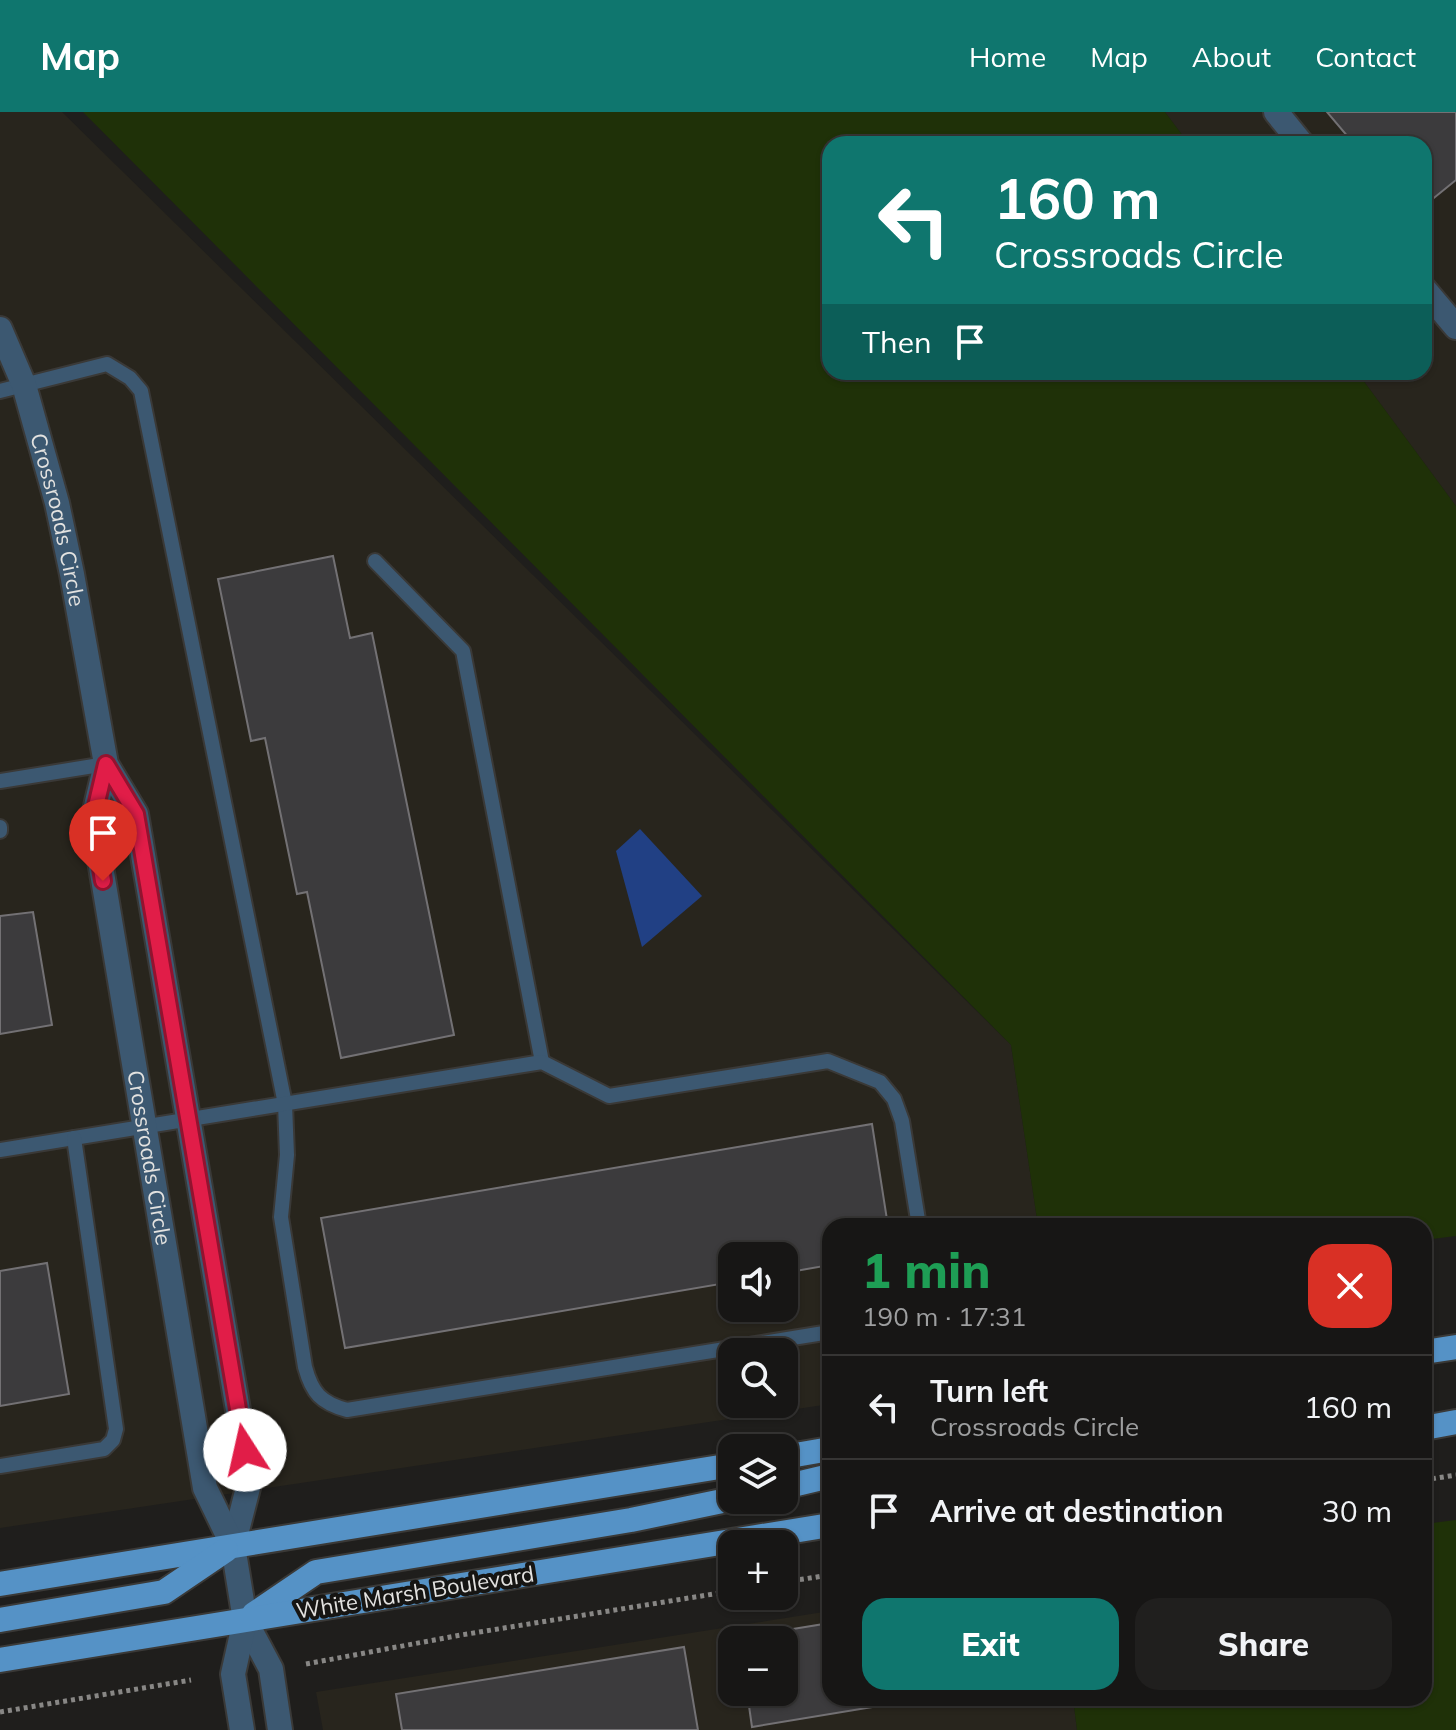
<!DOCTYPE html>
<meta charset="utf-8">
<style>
:root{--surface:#171615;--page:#201f1e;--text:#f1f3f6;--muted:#9e9fa0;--line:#363534;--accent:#0f766e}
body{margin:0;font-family:Mulish,sans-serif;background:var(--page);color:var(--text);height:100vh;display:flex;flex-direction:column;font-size:30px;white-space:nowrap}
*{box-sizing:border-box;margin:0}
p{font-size:26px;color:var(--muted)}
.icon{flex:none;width:44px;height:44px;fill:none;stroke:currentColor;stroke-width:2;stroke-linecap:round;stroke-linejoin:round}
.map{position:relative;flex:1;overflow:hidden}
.side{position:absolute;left:822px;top:1106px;width:610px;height:488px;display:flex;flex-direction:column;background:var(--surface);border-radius:24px;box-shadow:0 2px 6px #0004,0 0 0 2px var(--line)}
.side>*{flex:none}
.banner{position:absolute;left:822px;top:24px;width:610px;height:244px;border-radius:24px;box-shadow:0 2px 6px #0004,0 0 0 2px var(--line);background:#0f766e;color:#fff;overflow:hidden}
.fabs{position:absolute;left:718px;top:1130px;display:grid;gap:16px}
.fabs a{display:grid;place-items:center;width:80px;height:80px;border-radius:16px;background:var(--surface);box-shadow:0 2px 6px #0004,0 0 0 2px var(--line);font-size:40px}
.pin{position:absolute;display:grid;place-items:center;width:68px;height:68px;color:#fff;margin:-82px -34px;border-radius:50% 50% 50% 0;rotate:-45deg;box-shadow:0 0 8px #0007}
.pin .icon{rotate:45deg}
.me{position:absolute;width:88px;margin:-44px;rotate:350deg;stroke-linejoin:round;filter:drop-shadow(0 0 6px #0008)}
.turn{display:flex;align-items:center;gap:28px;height:168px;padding:0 40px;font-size:36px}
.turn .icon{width:104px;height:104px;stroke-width:2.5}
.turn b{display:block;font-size:56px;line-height:68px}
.then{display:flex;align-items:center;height:76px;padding:0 40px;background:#0003;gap:16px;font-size:30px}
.round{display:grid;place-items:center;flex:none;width:84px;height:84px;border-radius:24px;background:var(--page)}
.overview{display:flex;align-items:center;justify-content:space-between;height:136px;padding:0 40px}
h1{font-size:48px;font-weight:800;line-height:60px;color:#1e9e55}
.action{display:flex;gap:16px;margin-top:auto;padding:16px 40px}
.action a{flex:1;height:92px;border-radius:24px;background:var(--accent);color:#fff;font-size:32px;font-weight:800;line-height:92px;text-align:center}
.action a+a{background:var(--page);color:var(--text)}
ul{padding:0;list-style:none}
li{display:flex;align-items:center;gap:24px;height:104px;padding:0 40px;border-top:2px solid var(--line)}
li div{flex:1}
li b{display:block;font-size:30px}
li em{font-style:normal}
header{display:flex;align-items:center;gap:48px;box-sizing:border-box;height:112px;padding:0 40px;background:var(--accent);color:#fff}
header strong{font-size:38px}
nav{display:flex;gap:44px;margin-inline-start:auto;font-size:28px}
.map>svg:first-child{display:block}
.built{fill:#28251d;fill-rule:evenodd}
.green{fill:#1f3108}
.water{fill:#214084}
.building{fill:#3c3b3d;stroke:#737174;stroke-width:2}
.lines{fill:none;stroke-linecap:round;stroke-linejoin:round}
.lane-casing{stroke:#3a3937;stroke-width:18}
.street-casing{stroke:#3a3937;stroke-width:28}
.primary-casing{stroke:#3a3937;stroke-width:28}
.path{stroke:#888785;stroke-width:5;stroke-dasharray:4 4;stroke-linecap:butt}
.lane{stroke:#3c5871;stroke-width:14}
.street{stroke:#3c5871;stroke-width:24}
.primary{stroke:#5592c6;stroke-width:24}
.route-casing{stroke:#92132f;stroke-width:20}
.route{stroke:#e11d48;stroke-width:14}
.labels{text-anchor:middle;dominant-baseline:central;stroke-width:8;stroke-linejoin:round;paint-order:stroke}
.street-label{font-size:22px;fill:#e3e2e0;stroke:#161513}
</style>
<header>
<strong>Map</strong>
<nav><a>Home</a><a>Map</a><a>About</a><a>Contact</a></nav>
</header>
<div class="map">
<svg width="1456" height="1618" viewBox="0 0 1456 1618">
<rect width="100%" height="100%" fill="#1f1e1c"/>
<g class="built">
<path d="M0 0H62L1011 933 1038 1114H830V1292L0 1416ZM732 1144H784V1196H732ZM732 1240H784V1292H732Z"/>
<polygon points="1165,0 1456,0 1456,394 1357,260 1424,260 1424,32 1189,32"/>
<path d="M830 1499V1586H1073L1077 1618H323L316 1580ZM732 1528H784V1580H732Z"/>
</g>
<g class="green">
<polygon points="83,0 1165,0 1189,32 830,32 830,260 1357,260 1456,394 1456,1124 1424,1128 1424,1114 1038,1114 1011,933"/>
<polygon points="1456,1408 1456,1618 1077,1618 1073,1586 1424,1586 1424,1412"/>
</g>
<polygon class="water" points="640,717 702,784 642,835 616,739"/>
<g class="building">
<polygon points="1327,0 1456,0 1456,68 1424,94 1424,32 1354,32"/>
<polygon points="333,444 350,526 372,521 454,923 341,946 307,780 297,782 265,626 251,629 218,467"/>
<polygon points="33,800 52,913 0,922 0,804"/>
<polygon points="872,1012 888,1114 830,1114 830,1153 784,1161 784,1144 732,1144 732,1170 345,1236 321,1106"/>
<polygon points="47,1151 69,1282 0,1294 0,1159"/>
<polygon points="830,1511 830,1586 927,1586 752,1615 747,1580 784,1580 784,1528 738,1528 738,1526"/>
<polygon points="684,1535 698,1618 402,1618 396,1582"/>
</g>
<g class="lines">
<g class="lane-casing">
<g id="lane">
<path d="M0 279 107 252 130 266 141 279 285 992 287 1043 281 1105 305 1255C312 1281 321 1291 347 1298L830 1220"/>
<polyline points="375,449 463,539 542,950"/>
<polyline points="0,669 106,652"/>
<polyline points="0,715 0,719"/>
<polyline points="0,1038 542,950 609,984 828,949 880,970 894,987 902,1009 919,1114"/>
<polyline points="0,1354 104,1337 113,1328 116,1317 74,1026"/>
</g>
</g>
<g class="street-casing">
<g id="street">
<polyline points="1276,0 1302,32"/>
<polyline points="1424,177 1456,215"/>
<path id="s1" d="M0 217 24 273 57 391 72 462 106 652 136 702 250 1368 233 1434"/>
<path id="s2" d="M106 652 93 707 205 1376 233 1434 245 1508 271 1557 280 1618"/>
<polyline points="242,1618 233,1562 245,1508"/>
</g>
</g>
<g class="primary-casing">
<g id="primary">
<polyline points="1424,1240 1456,1235"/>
<polyline points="1424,1316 1456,1310"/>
<polyline points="784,1345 830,1337"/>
<polyline points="784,1375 830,1364"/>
<polyline points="0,1472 732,1353"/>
<polyline points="254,1502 316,1460 631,1408 732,1387"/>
<polyline points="0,1508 164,1480 226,1438"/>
<polyline points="0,1548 830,1413"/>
</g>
</g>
<g class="path">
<polyline points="1424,1368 1456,1363"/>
<polyline points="784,1470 830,1463"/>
<polyline points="306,1552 461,1523 732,1479"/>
<polyline points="0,1600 191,1568"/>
</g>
<use href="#lane" class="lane"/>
<use href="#street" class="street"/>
<use href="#primary" class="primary"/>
</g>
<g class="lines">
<g class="route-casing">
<polyline id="route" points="103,769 93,707 106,652 136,702 245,1338"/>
</g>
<use href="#route" class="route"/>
</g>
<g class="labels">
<g class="street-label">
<text stroke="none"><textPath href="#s1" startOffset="200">Crossroads Circle</textPath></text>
<text stroke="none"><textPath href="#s2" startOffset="400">Crossroads Circle</textPath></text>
<text transform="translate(415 1480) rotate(-9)">White Marsh Boulevard</text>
</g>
</g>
</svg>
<div class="fabs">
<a><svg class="icon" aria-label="sound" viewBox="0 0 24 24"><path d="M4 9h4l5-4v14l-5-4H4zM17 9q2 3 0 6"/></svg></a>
<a><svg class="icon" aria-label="search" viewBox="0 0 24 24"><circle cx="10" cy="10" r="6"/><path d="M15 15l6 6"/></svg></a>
<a><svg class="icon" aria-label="layers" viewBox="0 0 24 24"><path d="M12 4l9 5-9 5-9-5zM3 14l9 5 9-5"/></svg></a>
<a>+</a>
<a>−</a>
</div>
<div class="pin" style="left:103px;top:769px;background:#d93025"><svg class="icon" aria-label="arrive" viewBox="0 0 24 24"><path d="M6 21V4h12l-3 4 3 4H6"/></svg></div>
<svg class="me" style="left:245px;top:1338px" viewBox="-20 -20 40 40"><circle r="19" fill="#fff"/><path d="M0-13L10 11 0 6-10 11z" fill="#e11d48"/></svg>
<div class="banner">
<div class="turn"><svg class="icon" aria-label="left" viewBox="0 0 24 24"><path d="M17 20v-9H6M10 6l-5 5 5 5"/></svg><div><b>160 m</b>Crossroads Circle</div></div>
<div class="then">Then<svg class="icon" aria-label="arrive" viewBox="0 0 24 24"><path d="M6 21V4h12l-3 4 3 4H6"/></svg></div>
</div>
<section class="side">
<div class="overview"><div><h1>1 min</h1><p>190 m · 17:31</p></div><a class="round" style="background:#d93025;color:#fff"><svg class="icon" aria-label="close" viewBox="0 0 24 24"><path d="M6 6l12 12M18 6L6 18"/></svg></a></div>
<ul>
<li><svg class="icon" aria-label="left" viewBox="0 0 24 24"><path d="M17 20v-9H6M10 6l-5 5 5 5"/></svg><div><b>Turn left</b><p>Crossroads Circle</p></div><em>160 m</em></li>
<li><svg class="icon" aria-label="arrive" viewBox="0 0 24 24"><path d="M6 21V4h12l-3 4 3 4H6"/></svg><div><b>Arrive at destination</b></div><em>30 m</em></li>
</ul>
<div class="action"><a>Exit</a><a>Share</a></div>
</section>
</div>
